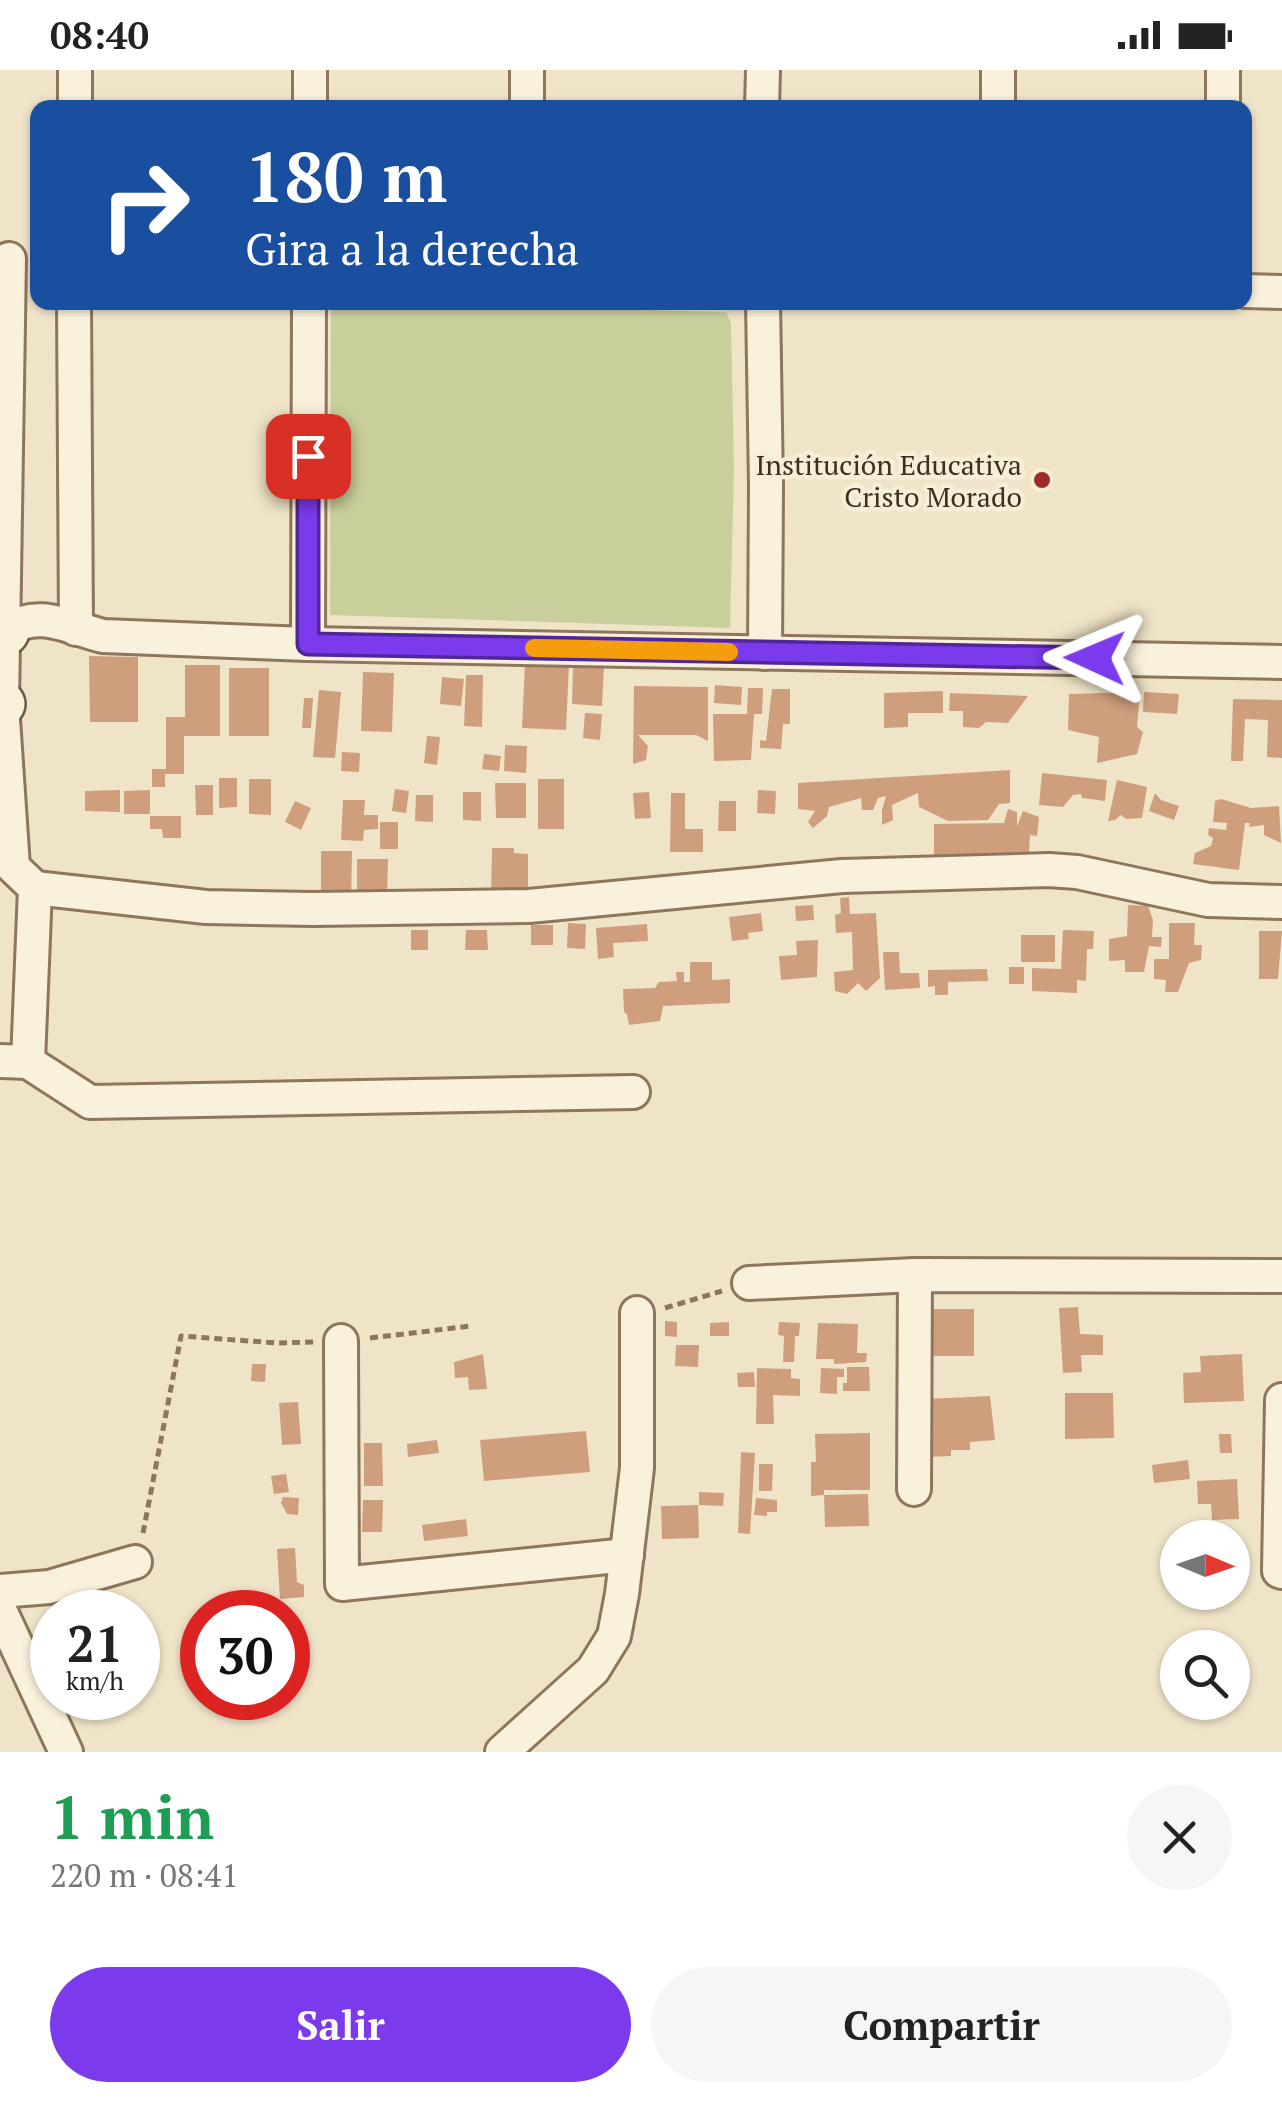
<!DOCTYPE html>
<html lang="es">
<meta charset="utf-8">
<style>
:root{--surface:#fff;--page:#f6f6f6;--text:#222;--muted:#767676;--accent:#7c3aed}
body{margin:0;font-family:"PT Serif",serif;background:var(--page);color:var(--text);height:100vh;display:flex;flex-direction:column;font-size:38px;white-space:nowrap}
*{box-sizing:border-box;margin:0}
p{font-size:32px;color:var(--muted)}
.icon{flex:none;width:55px;height:55px;fill:none;stroke:currentColor;stroke-width:2;stroke-linecap:round;stroke-linejoin:round}
.map{position:relative;height:1682px;overflow:hidden}
.panel{display:flex;flex-direction:column;background:var(--surface);flex:1}
.panel>*{flex:none}
.guide{position:absolute;left:30px;top:30px;width:1222px;height:210px;border-radius:20px;box-shadow:0 2px 8px #0004;background:#1a4fa0;color:#fff;overflow:hidden}
.needle{width:65px;rotate:92deg}
.fabs{position:absolute;left:1160px;top:1450px;display:grid;gap:20px}
.fabs a{display:grid;place-items:center;width:90px;height:90px;border-radius:50%;background:var(--surface);box-shadow:0 2px 8px #0004;font-size:50px}
.speed{position:absolute;left:30px;top:1520px;display:flex;gap:20px;font-size:50px;font-weight:700;text-align:center}
.speed>*{display:grid;place-content:center;width:130px;height:130px;border-radius:50%;background:var(--surface);box-shadow:0 2px 8px #0004;line-height:1}
.speed small{font-size:25px;font-weight:400}
.speed .limit{border:15px solid #d22;background:#fff;color:#111}
.pin{position:absolute;display:grid;place-items:center;width:85px;height:85px;color:#fff;margin:-42px;border-radius:20px;box-shadow:0 5px 15px #0006}
.me{position:absolute;width:110px;margin:-55px;rotate:271deg;stroke-linejoin:round;filter:drop-shadow(0 0 8px #0008)}
.turn{display:flex;align-items:center;gap:35px;height:210px;padding:0 50px;font-size:45px}
.turn .icon{width:130px;height:130px;stroke-width:2.5}
.turn b{display:block;font-size:70px;line-height:85px}
.round{display:grid;place-items:center;flex:none;width:105px;height:105px;border-radius:52px;background:var(--page)}
.head{display:flex;align-items:center;justify-content:space-between;height:170px;padding:0 50px}
h1{font-size:60px;font-weight:800;line-height:75px;color:#1e9e55}
.primary-button{display:flex;gap:20px;margin-top:auto;padding:20px 50px}
.primary-button a{flex:1;height:115px;border-radius:60px;background:var(--accent);color:#fff;font-size:40px;font-weight:800;line-height:115px;text-align:center}
.primary-button a+a{background:var(--page);color:var(--text)}
.status{display:flex;justify-content:space-between;align-items:center;height:70px;padding:0 50px;background:var(--surface);direction:ltr}
.status svg{height:28px;fill:currentColor}
.map>svg:first-child{display:block}
.green{fill:#c9cf9b}
.building{fill:#cf9f7d}
.lines{fill:none;stroke-linecap:round;stroke-linejoin:round}
.street-casing{stroke:#8d765c;stroke-width:38}
.secondary-casing{stroke:#6f573f;stroke-width:50}
.path{stroke:#8d765c;stroke-width:5;stroke-dasharray:8 5;stroke-linecap:butt}
.street{stroke:#faf1dc;stroke-width:32}
.secondary{stroke:#faf1dc;stroke-width:45}
.route-casing{stroke:#51269a;stroke-width:25}
.route{stroke:#7c3aed;stroke-width:18}
.slow{stroke:#f59e0b;stroke-width:18}
.poi-dot{fill:#9e2a2b;stroke:#f7eed8;stroke-width:4}
.labels{text-anchor:middle;dominant-baseline:central;stroke-width:9;stroke-linejoin:round;paint-order:stroke}
.poi-label{font-size:28px;fill:#3d2e20;stroke:#f7eed8;text-anchor:end}
</style>
<div class="status"><b>08:40</b><svg viewBox="0 0 49 12"><path d="M0 12V9h3v3zM5 12V6h3v6zM10 12V3h3v9zM15 12V0h3v12zM26 1h20v11H26zM47 4h2v5h-2z"/></svg></div>
<div class="map">
<svg width="1282" height="1682" viewBox="0 0 1282 1682">
<rect width="100%" height="100%" fill="#f0e4c8"/>
<polygon class="green" points="331,233 726,242 731,253 734,399 730,558 330,545"/>
<g class="building">
<polygon points="89,586 138,587 138,652 90,652"/>
<polygon points="525,593 569,594 566,660 522,658"/>
<polygon points="185,595 220,595 220,666 184,666 184,704 165,704 165,717 152,717 152,699 166,699 166,647 185,647"/>
<polygon points="573,595 604,596 602,636 572,634"/>
<rect x="229" y="598" width="40" height="68"/>
<polygon points="363,602 394,603 392,662 361,661"/>
<polygon points="466,605 483,605 482,657 464,656"/>
<polygon points="442,607 464,609 461,636 440,634"/>
<polygon points="715,615 742,617 741,635 714,633"/>
<polygon points="634,616 708,617 708,671 696,665 638,665 648,676 646,690 633,694"/>
<polygon points="748,618 763,618 762,644 754,644 751,690 714,691 713,644 747,644"/>
<polygon points="772,619 790,619 790,654 783,654 781,679 760,678 760,670 766,671"/>
<polygon points="319,620 341,622 335,688 313,687"/>
<polygon points="943,621 943,643 908,643 908,657 884,658 884,623"/>
<polygon points="1140,622 1137,657 1143,662 1137,684 1097,693 1099,667 1068,660 1069,624"/>
<polygon points="1144,622 1179,624 1177,644 1143,642"/>
<polygon points="950,623 1028,626 1008,653 986,652 979,658 963,657 963,641 949,641"/>
<polygon points="304,628 313,628 311,658 302,658"/>
<polygon points="1233,629 1282,630 1282,688 1267,687 1268,650 1245,649 1243,691 1231,691"/>
<polygon points="585,643 602,644 600,670 583,668"/>
<polygon points="427,666 440,667 437,695 424,693"/>
<polygon points="505,675 527,676 526,703 504,701"/>
<polygon points="342,682 360,683 359,702 341,701"/>
<polygon points="484,684 501,686 499,701 482,699"/>
<polygon points="1010,700 1010,733 999,734 988,750 948,751 919,737 918,723 892,735 893,750 882,755 882,740 886,726 878,728 873,740 862,740 861,728 829,737 827,746 813,758 808,752 815,741 798,739 798,713"/>
<polygon points="1042,703 1107,710 1105,731 1082,728 1081,724 1073,725 1063,737 1039,735"/>
<polygon points="219,708 237,708 237,737 219,738"/>
<polygon points="249,709 271,709 271,745 249,744"/>
<rect x="538" y="709" width="26" height="50"/>
<polygon points="1117,710 1147,717 1142,748 1126,749 1121,745 1115,750 1108,751"/>
<polygon points="495,713 526,713 526,748 496,748"/>
<polygon points="195,715 213,715 213,745 196,745"/>
<polygon points="395,719 409,721 406,743 392,741"/>
<polygon points="120,720 120,742 85,741 85,721"/>
<polygon points="150,720 150,744 124,744 124,721"/>
<polygon points="758,720 776,721 775,744 757,743"/>
<polygon points="463,722 481,722 481,751 463,750"/>
<polygon points="649,722 651,748 635,749 633,723"/>
<polygon points="671,723 685,723 685,759 703,759 703,782 670,782"/>
<polygon points="1155,723 1161,730 1179,736 1174,750 1149,741"/>
<polygon points="416,725 433,725 433,752 415,751"/>
<polygon points="1221,729 1251,738 1279,736 1281,773 1264,765 1264,755 1249,757 1250,753 1245,753 1239,800 1193,794 1195,783 1211,776 1213,768 1208,765 1209,758 1226,760 1227,753 1213,752 1215,731"/>
<polygon points="343,730 365,730 364,745 378,745 378,759 364,760 363,771 341,770"/>
<polygon points="295,731 311,738 301,760 285,752"/>
<polygon points="719,731 736,731 736,761 718,761"/>
<polygon points="1008,739 1017,742 1017,756 1023,741 1039,747 1037,766 1030,765 1029,783 1025,784 1024,792 1005,785 999,796 934,796 934,754 1004,753"/>
<polygon points="150,746 181,746 181,768 163,768 162,759 150,759"/>
<rect x="380" y="752" width="18" height="27"/>
<polygon points="492,778 514,778 514,783 528,784 528,827 491,829"/>
<polygon points="321,781 352,781 351,834 321,833"/>
<polygon points="357,789 388,789 387,827 357,827"/>
<polygon points="849,827 850,844 876,843 880,908 866,921 858,913 847,924 835,921 834,902 853,900 852,862 836,863 835,845 841,843 840,828"/>
<polygon points="813,835 814,850 796,851 795,836"/>
<polygon points="1128,835 1148,836 1153,850 1152,867 1162,867 1161,877 1149,876 1144,902 1125,902 1125,890 1109,891 1109,869 1127,866"/>
<polygon points="761,843 763,861 748,863 749,869 732,871 729,847"/>
<polygon points="568,853 586,854 585,879 567,878"/>
<polygon points="1169,853 1195,853 1194,875 1202,875 1201,890 1189,893 1178,922 1165,922 1166,910 1154,909 1154,889 1169,889"/>
<polygon points="647,854 648,871 613,873 614,887 598,889 596,858"/>
<rect x="531" y="855" width="22" height="20"/>
<rect x="411" y="860" width="17" height="20"/>
<polygon points="466,860 487,860 488,880 465,880"/>
<polygon points="1063,860 1094,861 1093,879 1087,879 1086,911 1077,910 1077,923 1032,921 1032,898 1061,899"/>
<polygon points="1259,861 1282,861 1278,909 1259,909"/>
<rect x="1021" y="865" width="34" height="27"/>
<polygon points="818,870 817,907 781,910 779,886 797,885 796,871"/>
<polygon points="883,882 899,882 900,903 919,903 920,918 885,920"/>
<polygon points="690,892 712,892 712,910 730,909 730,933 663,936 660,951 629,955 627,944 624,942 623,919 655,918 659,912 677,911 676,902 684,902 684,912 690,912"/>
<rect x="1009" y="897" width="15" height="17"/>
<polygon points="987,899 988,911 948,912 948,925 935,925 935,916 928,917 928,900"/>
<polygon points="1078,1237 1080,1264 1103,1265 1103,1285 1081,1285 1082,1302 1063,1303 1059,1238"/>
<rect x="927" y="1239" width="47" height="47"/>
<polygon points="665,1251 677,1252 677,1267 665,1266"/>
<polygon points="729,1252 729,1266 710,1266 710,1253"/>
<polygon points="779,1252 800,1253 799,1266 795,1266 794,1292 783,1292 784,1266 778,1265"/>
<polygon points="818,1253 858,1254 857,1283 867,1283 866,1292 834,1294 834,1289 816,1289"/>
<polygon points="676,1275 699,1275 698,1297 675,1296"/>
<polygon points="483,1284 487,1319 469,1320 468,1307 455,1308 454,1292"/>
<polygon points="1242,1284 1244,1331 1184,1333 1183,1303 1201,1302 1200,1286"/>
<polygon points="252,1294 266,1294 265,1312 251,1311"/>
<polygon points="847,1297 869,1297 870,1321 843,1321 843,1313 847,1313"/>
<polygon points="757,1298 791,1299 791,1308 800,1309 800,1326 773,1325 774,1354 756,1354"/>
<polygon points="821,1298 844,1299 844,1307 837,1307 837,1324 820,1323"/>
<polygon points="754,1302 755,1317 738,1317 737,1303"/>
<polygon points="1065,1323 1113,1323 1114,1368 1065,1369"/>
<polygon points="990,1326 995,1370 970,1372 970,1380 951,1380 951,1386 926,1387 926,1329"/>
<polygon points="298,1332 301,1374 282,1375 279,1333"/>
<polygon points="586,1361 590,1402 484,1411 480,1370"/>
<polygon points="870,1363 870,1420 824,1420 824,1425 811,1426 811,1392 816,1392 815,1364"/>
<polygon points="1219,1364 1231,1364 1232,1383 1220,1383"/>
<polygon points="437,1370 439,1383 408,1387 407,1374"/>
<polygon points="364,1373 382,1373 383,1416 364,1416"/>
<polygon points="741,1382 755,1383 750,1464 738,1463"/>
<polygon points="1188,1390 1190,1409 1154,1413 1152,1395"/>
<polygon points="759,1394 773,1394 772,1421 759,1421"/>
<polygon points="286,1404 289,1422 274,1424 271,1406"/>
<polygon points="1237,1409 1239,1449 1212,1450 1211,1434 1198,1434 1197,1411"/>
<polygon points="699,1422 724,1423 723,1436 699,1435"/>
<polygon points="868,1424 869,1456 825,1457 824,1425"/>
<polygon points="283,1427 299,1428 298,1445 287,1444 281,1433"/>
<polygon points="756,1428 777,1430 777,1442 767,1442 767,1446 754,1445"/>
<polygon points="363,1430 383,1430 382,1462 362,1462"/>
<polygon points="698,1435 699,1468 662,1469 661,1436"/>
<polygon points="466,1449 468,1466 424,1471 422,1455"/>
<polygon points="295,1478 297,1512 304,1515 304,1527 280,1529 277,1479"/>
</g>
<g class="lines">
<g class="street-casing">
<g id="street">
<polyline points="75,38 75,0"/>
<polyline points="310,38 310,0"/>
<polyline points="527,38 527,0"/>
<polyline points="762,38 763,0"/>
<polyline points="998,38 998,0"/>
<polyline points="1223,38 1223,0"/>
<polyline points="9,189 2,634 13,797 35,818 28,992"/>
<polyline points="1245,221 1282,222"/>
<polyline points="74,232 76,559"/>
<polyline points="763,232 766,416 765,583"/>
<path d="M6 562C36 537 70 558 103 566L308 574 1282 592"/>
<polyline points="308,574 309,232"/>
<polyline points="35,818 206,837 314,839 529,836 842,806 1049,800 1077,802 1208,830 1282,832"/>
<polyline points="0,991 28,992 90,1032 633,1022"/>
<polyline points="749,1213 915,1205 1282,1206"/>
<polyline points="341,1271 342,1514 627,1485"/>
<polyline points="1282,1330 1279,1501 1282,1502"/>
<polyline points="914,1419 915,1205"/>
<polyline points="0,1521 49,1517 135,1492"/>
<polyline points="0,1540 66,1682"/>
<polyline points="502,1682 593,1600 614,1566 622,1524 637,1398 637,1243"/>
</g>
</g>
<g class="secondary-casing">
<g id="secondary">
<polyline points="0,562 6,562"/>
<polyline points="0,634 2,634"/>
</g>
</g>
<g class="path">
<polyline points="665,1238 722,1221"/>
<polyline points="370,1268 471,1256"/>
<polyline points="143,1463 181,1266 277,1273 314,1272"/>
</g>
<use href="#street" class="street"/>
<use href="#secondary" class="secondary"/>
</g>
<g class="lines">
<g class="route-casing">
<polyline id="route" points="308,386 308,574 1095,588"/>
</g>
<use href="#route" class="route"/>
<polyline class="slow" points="534,578 729,582"/>
</g>
<circle class="poi-dot" cx="1042" cy="410" r="10"/>
<g class="labels">
<g class="poi-label">
<text x="1022" y="394">Institución Educativa<tspan x="1022" dy="32">Cristo Morado</tspan></text>
</g>
</g>
</svg>
<div class="fabs">
<a><svg class="needle" viewBox="-14 -14 28 28"><path d="M0-13l5 13h-10z" fill="#e53935"/><path d="M0 13l5-13h-10z" fill="#767676"/></svg></a>
<a><svg class="icon" aria-label="search" viewBox="0 0 24 24"><circle cx="10" cy="10" r="6"/><path d="M15 15l6 6"/></svg></a>
</div>
<div class="speed"><div>21<small>km/h</small></div><div class="limit">30</div></div>
<div class="pin" style="left:308px;top:386px;background:#d93025"><svg class="icon" aria-label="arrive" viewBox="0 0 24 24"><path d="M6 21V4h12l-3 4 3 4H6"/></svg></div>
<svg class="me" style="left:1095px;top:588px" viewBox="-20 -20 40 40"><path d="M0-17L14 15 0 8-14 15z" fill="#7c3aed" stroke="#fff" stroke-width="4"/></svg>
<div class="guide">
<div class="turn"><svg class="icon" aria-label="right" viewBox="0 0 24 24"><path d="M7 20v-9h11M14 6l5 5-5 5"/></svg><div><b>180 m</b>Gira a la derecha</div></div>
</div>
</div>
<section class="panel">
<div class="head"><div><h1>1 min</h1><p>220 m · 08:41</p></div><a class="round"><svg class="icon" aria-label="close" viewBox="0 0 24 24"><path d="M6 6l12 12M18 6L6 18"/></svg></a></div>
<div class="primary-button"><a>Salir</a><a>Compartir</a></div>
</section>
